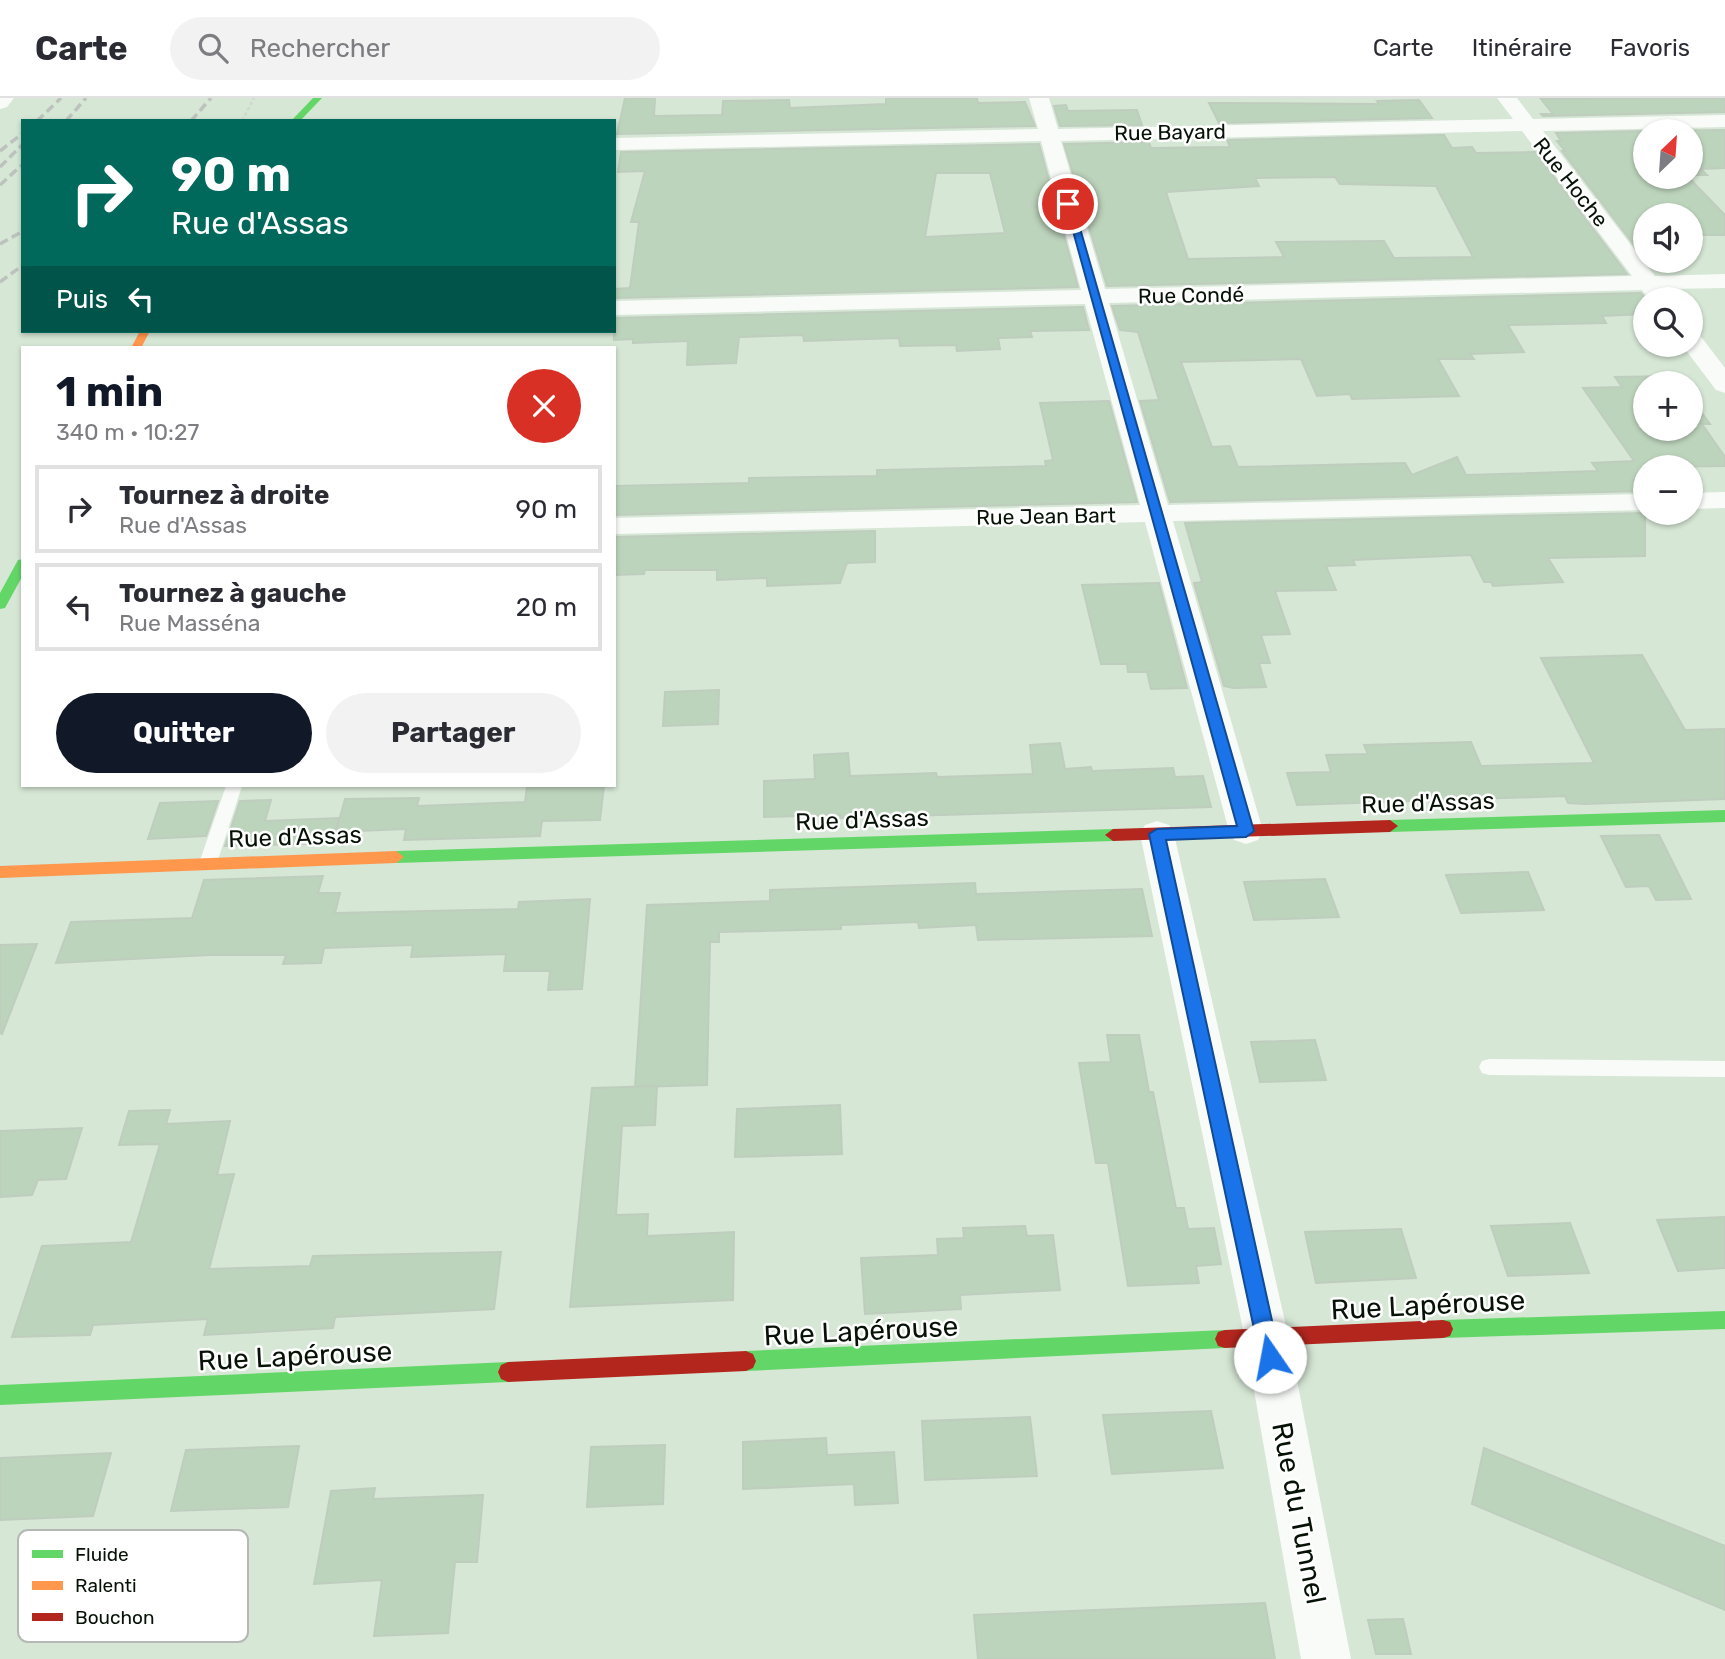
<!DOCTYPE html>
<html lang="fr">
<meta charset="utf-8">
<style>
:root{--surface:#fff;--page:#f2f2f3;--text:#2b2b33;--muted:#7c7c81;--line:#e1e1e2;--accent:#111827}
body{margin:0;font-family:Rubik,sans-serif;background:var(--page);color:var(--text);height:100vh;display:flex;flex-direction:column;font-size:26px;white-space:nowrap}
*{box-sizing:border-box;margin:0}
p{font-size:23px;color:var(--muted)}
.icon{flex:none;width:38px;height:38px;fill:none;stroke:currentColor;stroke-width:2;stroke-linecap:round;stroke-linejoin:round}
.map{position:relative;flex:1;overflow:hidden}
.side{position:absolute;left:21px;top:248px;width:595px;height:441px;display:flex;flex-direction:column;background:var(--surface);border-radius:0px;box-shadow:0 2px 5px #0004}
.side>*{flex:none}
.banner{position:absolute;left:21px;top:21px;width:595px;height:214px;border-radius:0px;box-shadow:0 2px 5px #0004;background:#00695c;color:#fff;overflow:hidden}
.needle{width:46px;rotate:25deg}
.buttons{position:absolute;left:1633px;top:21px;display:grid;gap:14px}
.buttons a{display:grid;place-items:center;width:70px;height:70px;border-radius:50%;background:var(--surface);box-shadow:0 2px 5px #0004;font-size:35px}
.pin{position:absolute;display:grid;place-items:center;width:60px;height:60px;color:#fff;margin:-30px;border:4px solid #fff;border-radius:50%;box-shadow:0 2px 7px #0007}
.me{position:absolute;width:77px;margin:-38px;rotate:348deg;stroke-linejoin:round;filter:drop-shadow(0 0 5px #0008)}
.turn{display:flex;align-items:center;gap:24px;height:147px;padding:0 35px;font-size:32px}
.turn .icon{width:91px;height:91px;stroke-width:2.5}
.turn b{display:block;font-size:49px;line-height:60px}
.then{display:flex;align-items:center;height:66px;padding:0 35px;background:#0003;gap:14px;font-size:26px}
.round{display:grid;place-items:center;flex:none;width:74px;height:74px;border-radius:37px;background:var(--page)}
.headline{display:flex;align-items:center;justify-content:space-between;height:119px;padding:0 35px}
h1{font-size:42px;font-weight:700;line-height:52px;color:var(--accent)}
.cta{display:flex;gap:14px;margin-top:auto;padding:14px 35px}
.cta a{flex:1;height:80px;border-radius:42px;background:var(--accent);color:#fff;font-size:28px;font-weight:700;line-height:80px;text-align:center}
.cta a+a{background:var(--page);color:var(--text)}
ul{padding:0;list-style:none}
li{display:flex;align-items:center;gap:21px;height:88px;margin:0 14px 10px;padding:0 21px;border:4px solid var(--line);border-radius:0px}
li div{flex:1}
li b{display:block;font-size:26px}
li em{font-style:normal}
header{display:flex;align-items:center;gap:42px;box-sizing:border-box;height:98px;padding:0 35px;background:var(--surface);border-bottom:2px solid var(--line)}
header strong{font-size:33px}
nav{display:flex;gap:38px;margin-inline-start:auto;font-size:24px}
.search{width:490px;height:63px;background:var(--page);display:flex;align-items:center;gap:18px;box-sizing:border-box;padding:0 24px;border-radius:38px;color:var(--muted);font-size:26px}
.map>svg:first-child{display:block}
.building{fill:#bdd4bc;stroke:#bfcdbe;stroke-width:2;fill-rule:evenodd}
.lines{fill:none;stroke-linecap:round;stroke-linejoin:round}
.path{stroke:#d1d7d1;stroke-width:2.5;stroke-dasharray:3.5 2.5;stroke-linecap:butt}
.lane{fill:#f9fbf9;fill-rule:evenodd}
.street{fill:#f9fbf9;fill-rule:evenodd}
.fast{fill:#63d668;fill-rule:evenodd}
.slow{fill:#ff974d;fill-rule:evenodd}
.jam{fill:#b3261e;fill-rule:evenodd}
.rail{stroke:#bec2be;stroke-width:3.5;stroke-dasharray:9 4.5;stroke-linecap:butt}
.route{fill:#1a73e8;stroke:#114b97;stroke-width:2}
.labels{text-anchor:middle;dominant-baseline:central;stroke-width:5;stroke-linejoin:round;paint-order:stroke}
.far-street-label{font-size:21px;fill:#071207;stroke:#fff}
.street-label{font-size:24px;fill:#071207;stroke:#fff}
.near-street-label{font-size:28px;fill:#071207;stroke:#fff}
.key{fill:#fff;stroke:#b5b8b5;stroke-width:2}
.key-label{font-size:19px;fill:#071207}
</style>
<header>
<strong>Carte</strong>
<div class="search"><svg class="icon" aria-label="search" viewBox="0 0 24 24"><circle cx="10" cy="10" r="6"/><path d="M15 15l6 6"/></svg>Rechercher</div>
<nav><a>Carte</a><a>Itinéraire</a><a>Favoris</a></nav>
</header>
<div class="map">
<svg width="1725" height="1561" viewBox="0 0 1725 1561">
<rect width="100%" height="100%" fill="#d6e7d5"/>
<g class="building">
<polygon points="625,0 655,0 654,18 722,17 723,3 789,2 790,10 886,6 886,0 977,0 978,5 1025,4 1035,28 617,36"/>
<polygon points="1725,0 1725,14 1543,18 1541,16 1553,16 1541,1"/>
<polygon points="1419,2 1432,20 1219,25 1209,5 1379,6 1377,3"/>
<polygon points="1066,7 1068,13 1137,12 1142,27 1060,28 1054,8"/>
<polygon points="1725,32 1725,70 1701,71 1707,77 1690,77 1690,33 1651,33"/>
<polygon points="1645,33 1645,79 1688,79 1725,117 1725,137 1690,137 1690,117 1645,117 1645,161 1562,53 1565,53 1557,43 1561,43 1556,35"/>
<path d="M1444 37 1452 50 1472 49 1476 55 1535 54 1627 176 1107 188 1064 46 1149 44 1151 50 1230 49 1227 42ZM1335 79 1340 86 1436 88 1473 159 1394 160 1384 143 1276 144 1284 159 1188 161 1166 94 1259 88 1255 80Z"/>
<path d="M1039 46 1078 189 614 200V191L630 190 639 124H631L645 73 618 74 621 54ZM936 75H990L1005 135 925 139Z"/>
<polygon points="1641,195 1645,200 1645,216 1602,218 1606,225 1508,227 1524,254 1470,256 1474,261 1438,261 1459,298 1352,301 1350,296 1317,298 1301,261 1181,264 1212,349 1230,348 1238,369 1405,365 1412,377 1457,359 1466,377 1598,373 1592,365 1634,363 1583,290 1622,289 1615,279 1675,278 1681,285 1645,285 1645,331 1690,331 1690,299 1710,326 1702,326 1725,359 1725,368 1645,369 1645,393 1170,404 1140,303 1159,302 1138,234 1120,232 1112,208"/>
<polygon points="1083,209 1089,232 1030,233 1032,239 998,240 1000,251 957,253 956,247 900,248 899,240 804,243 803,237 739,239 736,265 687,267 688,243 633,245 633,241 614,242 614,220"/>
<polygon points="1109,303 1137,404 614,417 614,388 749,385 749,380 877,378 877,372 883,372 1046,368 1045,363 1053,362 1040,305"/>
<polygon points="1645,415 1645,458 1548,460 1563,484 1493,488 1491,484 1484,484 1471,457 1353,462 1355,467 1326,468 1336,492 1275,493 1290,536 1261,537 1270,565 1259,565 1266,589 1233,590 1224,588 1194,485 1202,484 1185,425"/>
<polygon points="875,433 875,464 847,465 840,485 767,488 767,480 717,482 717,472 645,472 644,476 614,477 614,439"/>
<polygon points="1159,485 1187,590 1151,591 1147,574 1128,574 1127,566 1101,566 1082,487"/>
<polygon points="1642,557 1685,632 1725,631 1725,701 1585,706 1568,705 1565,698 1297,707 1287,675 1331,674 1326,657 1368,656 1364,647 1471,644 1481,668 1594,665 1541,560"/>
<polygon points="719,592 718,626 663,628 665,594"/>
<polygon points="1060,645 1065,671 1091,669 1092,673 1173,670 1175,679 1203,678 1211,709 840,720 840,717 764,719 764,683 815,681 814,657 848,655 850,678 936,675 937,679 1033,676 1030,647"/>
<polygon points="604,688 600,722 542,723 540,738 404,742 406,731 336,734 345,701 419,700 417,708 525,704 527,689"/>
<polygon points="271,702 265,723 339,720 332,745 225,748 240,703"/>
<polygon points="218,703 206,738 148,741 160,705"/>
<polygon points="1659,737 1691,801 1656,802 1649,788 1626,789 1601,738"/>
<polygon points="1528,774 1544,812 1461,815 1446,777"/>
<polygon points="323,778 318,795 340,795 335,815 518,811 519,804 590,801 582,891 548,892 550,873 504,873 506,856 411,859 413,847 324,850 321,865 283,866 286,857 209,857 56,865 71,824 192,820 204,782"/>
<polygon points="1325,781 1339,819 1254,822 1244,784"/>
<polygon points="975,785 976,796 1142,791 1152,838 978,842 976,827 919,830 918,824 841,827 841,831 719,834 719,844 710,844 707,987 635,989 647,807 770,803 770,792"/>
<polygon points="37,846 2,936 0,935 0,847"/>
<polygon points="1107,937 1139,937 1149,994 1153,994 1176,1110 1184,1110 1188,1131 1214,1130 1221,1166 1196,1168 1199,1185 1128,1188 1108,1065 1096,1065 1079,965 1111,964"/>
<polygon points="1315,942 1326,982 1260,984 1251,944"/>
<polygon points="657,988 655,1027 622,1028 616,1117 648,1116 647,1138 734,1134 733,1202 570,1209 592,990"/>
<polygon points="840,1007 842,1056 735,1059 737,1011"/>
<polygon points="170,1012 166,1026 230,1023 217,1077 234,1076 209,1171 310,1168 313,1158 501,1154 494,1211 335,1219 333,1230 204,1237 208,1221 93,1227 90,1237 12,1239 42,1148 131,1144 160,1046 119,1047 129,1013"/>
<polygon points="82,1030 66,1081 38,1082 32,1097 0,1099 0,1033"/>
<polygon points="1725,1119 1725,1170 1678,1173 1657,1122"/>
<polygon points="1570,1125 1589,1175 1508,1178 1491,1128"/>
<polygon points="1025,1128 1027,1138 1053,1137 1060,1192 960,1197 961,1211 865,1216 861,1160 938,1157 937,1141 964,1140 963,1130"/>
<polygon points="1401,1131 1416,1180 1316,1185 1305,1134"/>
<polygon points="1211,1313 1223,1370 1112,1376 1103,1317"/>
<polygon points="1030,1319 1037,1378 925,1382 922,1323"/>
<polygon points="826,1340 827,1357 894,1354 898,1405 855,1407 854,1386 743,1391 743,1344"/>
<polygon points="665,1347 663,1406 587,1409 591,1349"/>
<polygon points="299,1348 288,1409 171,1413 186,1352"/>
<polygon points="1484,1350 1725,1448 1725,1512 1472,1406"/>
<polygon points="111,1355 93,1418 0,1422 0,1360"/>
<polygon points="375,1390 373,1401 483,1397 477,1464 455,1464 448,1535 374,1538 382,1482 314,1486 331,1393"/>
<polygon points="1265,1505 1275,1561 978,1561 974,1517"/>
<polygon points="1403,1521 1411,1556 1376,1556 1368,1522"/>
</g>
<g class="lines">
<polyline class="path" points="242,23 254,0"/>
<g class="lane">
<polygon points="226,688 242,688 217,765 214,770 202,770 199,765"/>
<polygon points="1489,961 1725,963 1725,979 1489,977 1482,975 1479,969 1482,963"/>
</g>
<g class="street">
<polygon points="0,0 14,0 7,9 0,11"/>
<path d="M1029 0H1049L1058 31 1513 21 1497 0H1517L1533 21 1725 17V29L1543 33 1655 178 1725 176V190L1666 191 1670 197 1667 201H1649L1642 192 1109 205 1168 407 1645 396V412L1173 423 1263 733 1258 742 1246 746 1234 742 1229 733 1145 424 614 436V420L1140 407 1085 206 614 217V203L1081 192 1041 43 614 52V40L1038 31ZM1522 33 1632 178 1105 191 1061 43Z"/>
<polygon points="1690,234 1699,236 1725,270 1725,295 1716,292 1682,247 1690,247"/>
<polygon points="1725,394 1725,410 1690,411 1690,395"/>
<polygon points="1157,723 1169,727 1174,736 1289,1241 1351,1561 1301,1561 1245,1241 1140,736 1145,727"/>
</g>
<g class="fast">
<polygon points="313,0 322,0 300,23 291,23"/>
<polygon points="23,461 23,477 5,510 0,511 0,495 18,462"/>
<polygon points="1725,712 1725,724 1390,734 1382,728 1390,722"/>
<polygon points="1113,731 1121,737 1113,743 396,765 388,759 396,753"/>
<polygon points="1725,1213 1725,1231 1443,1240 1436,1238 1433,1231 1436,1224 1443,1222"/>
<polygon points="1225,1232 1232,1234 1235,1241 1232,1248 1225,1250 746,1273 739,1270 736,1263 739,1256 746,1253"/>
<polygon points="508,1264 515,1267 518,1274 515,1281 508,1284 0,1307 0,1287"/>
</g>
<g class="slow">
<polygon points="140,233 150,233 141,250 131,250"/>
<polygon points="396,753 404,759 396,765 0,780 0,768"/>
</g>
<g class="jam">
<polygon points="1390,722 1398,728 1390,734 1113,743 1105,737 1113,731"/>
<polygon points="1443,1222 1450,1224 1453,1231 1450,1238 1443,1240 1225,1250 1218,1248 1215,1241 1218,1234 1225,1232"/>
<polygon points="746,1253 753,1256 756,1263 753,1270 746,1273 508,1284 501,1281 498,1274 501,1267 508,1264"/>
</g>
<g class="rail">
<polyline points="37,23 61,0"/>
<polyline points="66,23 86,0"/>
<polyline points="191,23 211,0"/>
<polyline points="0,53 23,35"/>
<polyline points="0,69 23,46"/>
<polyline points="0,87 23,66"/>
<polyline points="0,146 23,133"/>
<polyline points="0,184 23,167"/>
</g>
</g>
<polygon class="route" points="1065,104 1073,106 1254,733 1246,739 1166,742 1280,1259 1277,1266 1270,1269 1263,1266 1260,1259 1149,736 1157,731 1237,728"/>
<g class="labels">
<g class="far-street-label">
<text transform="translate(1170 34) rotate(-1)">Rue Bayard</text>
<text transform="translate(1571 84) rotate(52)">Rue Hoche</text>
<text transform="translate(1191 197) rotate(-1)">Rue Condé</text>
<text transform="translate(1046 418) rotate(-1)">Rue Jean Bart</text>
</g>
<g class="street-label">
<text transform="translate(1428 705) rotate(-2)">Rue d'Assas</text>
<text transform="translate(862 722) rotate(-2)">Rue d'Assas</text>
<text transform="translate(295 739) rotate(-2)">Rue d'Assas</text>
</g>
<g class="near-street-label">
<text transform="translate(1428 1207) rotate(-3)">Rue Lapérouse</text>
<text transform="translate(861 1233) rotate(-3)">Rue Lapérouse</text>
<text transform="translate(295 1258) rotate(-3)">Rue Lapérouse</text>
<text transform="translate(1299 1415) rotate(79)">Rue du Tunnel</text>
</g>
</g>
<rect x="18" y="1432" width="230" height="112" rx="10" class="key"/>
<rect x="32" y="1452" width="31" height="8" fill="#63d668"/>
<rect x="32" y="1483" width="31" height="9" fill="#ff974d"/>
<rect x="32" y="1515" width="31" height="8" fill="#b3261e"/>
<g class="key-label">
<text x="75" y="1463">Fluide</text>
<text x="75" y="1494">Ralenti</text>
<text x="75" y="1526">Bouchon</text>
</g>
</svg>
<div class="buttons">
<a><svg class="needle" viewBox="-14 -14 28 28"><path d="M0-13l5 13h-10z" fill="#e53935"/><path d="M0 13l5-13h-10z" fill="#7c7c81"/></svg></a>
<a><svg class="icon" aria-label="sound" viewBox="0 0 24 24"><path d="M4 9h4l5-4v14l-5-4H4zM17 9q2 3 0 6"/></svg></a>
<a><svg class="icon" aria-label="search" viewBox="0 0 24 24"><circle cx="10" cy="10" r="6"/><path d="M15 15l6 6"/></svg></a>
<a>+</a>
<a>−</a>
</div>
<div class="pin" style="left:1068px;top:106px;background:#d93025"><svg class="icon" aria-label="arrive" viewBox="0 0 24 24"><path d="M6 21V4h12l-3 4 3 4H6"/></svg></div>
<svg class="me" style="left:1270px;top:1259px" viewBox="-20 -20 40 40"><circle r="19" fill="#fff"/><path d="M0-13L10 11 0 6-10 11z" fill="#1a73e8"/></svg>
<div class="banner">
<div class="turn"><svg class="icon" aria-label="right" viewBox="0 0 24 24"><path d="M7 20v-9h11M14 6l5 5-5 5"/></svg><div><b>90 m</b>Rue d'Assas</div></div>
<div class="then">Puis<svg class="icon" aria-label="left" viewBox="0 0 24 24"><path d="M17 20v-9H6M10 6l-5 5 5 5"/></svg></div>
</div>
<section class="side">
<div class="headline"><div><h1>1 min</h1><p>340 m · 10:27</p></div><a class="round" style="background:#d93025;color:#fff"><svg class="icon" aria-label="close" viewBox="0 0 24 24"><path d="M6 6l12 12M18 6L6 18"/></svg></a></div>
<ul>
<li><svg class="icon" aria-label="right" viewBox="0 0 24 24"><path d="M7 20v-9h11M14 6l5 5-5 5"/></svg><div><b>Tournez à droite</b><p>Rue d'Assas</p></div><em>90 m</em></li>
<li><svg class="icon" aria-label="left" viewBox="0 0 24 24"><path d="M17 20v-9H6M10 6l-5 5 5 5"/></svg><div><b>Tournez à gauche</b><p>Rue Masséna</p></div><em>20 m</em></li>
</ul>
<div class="cta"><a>Quitter</a><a>Partager</a></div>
</section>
</div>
